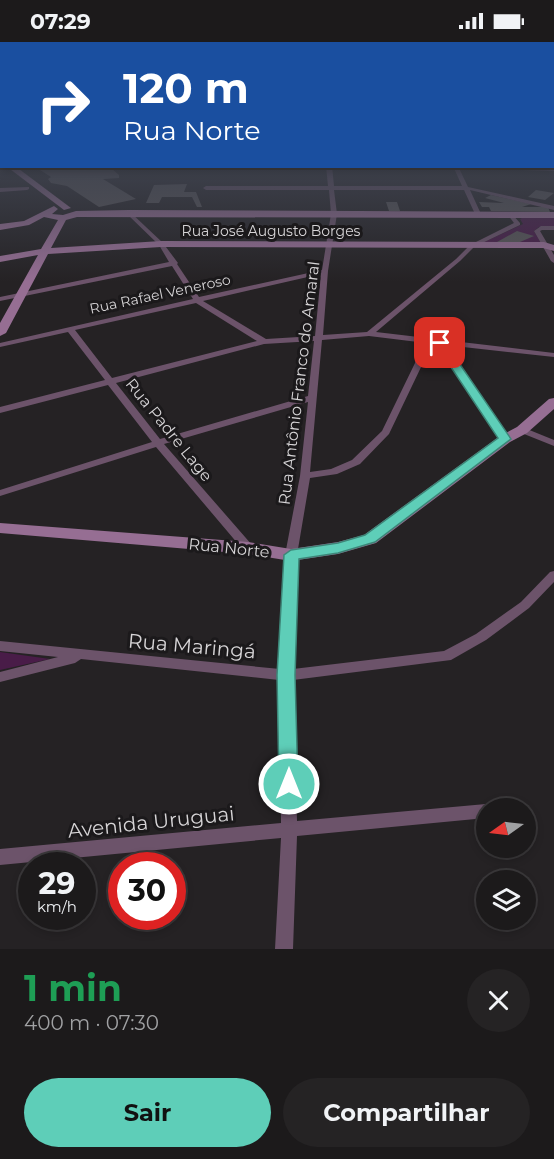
<!DOCTYPE html>
<html lang="pt">
<meta charset="utf-8">
<style>
:root{--surface:#1c1a1b;--page:#252324;--text:#f1f3f6;--muted:#a0a1a3;--line:#3a383a;--accent:#5eceb8}
body{margin:0;font-family:Montserrat,sans-serif;background:var(--page);color:var(--text);height:100vh;display:flex;flex-direction:column;font-size:22px;white-space:nowrap}
*{box-sizing:border-box;margin:0}
p{font-size:20px;color:var(--muted)}
.icon{flex:none;width:33px;height:33px;fill:none;stroke:currentColor;stroke-width:2;stroke-linecap:round;stroke-linejoin:round}
.map{position:relative;height:907px;overflow:hidden}
.details{display:flex;flex-direction:column;background:var(--surface);flex:1}
.details>*{flex:none}
.hud{position:absolute;left:0px;top:0px;width:555px;height:126px;box-shadow:0 3px 9px #0003,0 0 0 2px var(--line);background:#1a4fa0;color:#fff;overflow:hidden}
.needle{width:39px;rotate:256deg}
.fabs{position:absolute;left:476px;top:756px;display:grid;gap:12px}
.fabs a{display:grid;place-items:center;width:60px;height:60px;border-radius:50%;background:var(--surface);box-shadow:0 3px 9px #0003,0 0 0 2px var(--line);font-size:30px}
.speed{position:absolute;left:18px;top:810px;display:flex;gap:12px;font-size:30px;font-weight:700;text-align:center}
.speed>*{display:grid;place-content:center;width:78px;height:78px;border-radius:50%;background:var(--surface);box-shadow:0 3px 9px #0003,0 0 0 2px var(--line);line-height:1}
.speed small{font-size:15px;font-weight:400}
.speed .limit{border:9px solid #d22;background:#fff;color:#111}
.pin{position:absolute;display:grid;place-items:center;width:51px;height:51px;color:#fff;margin:-26px;border-radius:12px;box-shadow:0 3px 9px #0006}
.me{position:absolute;width:66px;margin:-33px;rotate:0deg;stroke-linejoin:round;filter:drop-shadow(0 0 4px #0008)}
.turn{display:flex;align-items:center;gap:21px;height:126px;padding:0 24px;font-size:27px}
.turn .icon{width:78px;height:78px;stroke-width:2.5}
.turn b{display:block;font-size:42px;line-height:51px}
.round{display:grid;place-items:center;flex:none;width:63px;height:63px;border-radius:32px;background:var(--page)}
.overview{display:flex;align-items:center;justify-content:space-between;height:102px;padding:0 24px}
h1{font-size:36px;font-weight:700;line-height:45px;color:#1e9e55}
.cta{display:flex;gap:12px;margin-top:auto;padding:12px 24px}
.cta a{flex:1;height:69px;border-radius:36px;background:var(--accent);color:#111;font-size:24px;font-weight:700;line-height:69px;text-align:center}
.cta a+a{background:var(--page);color:var(--text)}
.status{display:flex;justify-content:space-between;align-items:center;height:42px;padding:0 30px;background:var(--surface);direction:ltr}
.status svg{height:16px;fill:currentColor}
.map>svg:first-child{display:block}
.green{fill:#491c48}
.building{fill:#585557}
.lines{fill:none;stroke-linecap:round;stroke-linejoin:round}
.street{fill:#6c536a;fill-rule:evenodd}
.secondary{fill:#966e93;fill-rule:evenodd}
.route{fill:#5eceb8;stroke:#3d8678;stroke-width:1.5}
.labels{text-anchor:middle;dominant-baseline:central;stroke-width:6;stroke-linejoin:round;paint-order:stroke}
.far-street-label{font-size:14px;fill:#d6d4d6;stroke:#1b191b}
.street-label{font-size:16px;fill:#d6d4d6;stroke:#1b191b}
.near-street-label{font-size:20px;fill:#d6d4d6;stroke:#1b191b}
</style>
<div class="status"><b>07:29</b><svg viewBox="0 0 49 12"><path d="M0 12V9h3v3zM5 12V6h3v6zM10 12V3h3v9zM15 12V0h3v12zM26 1h20v11H26zM47 4h2v5h-2z"/></svg></div>
<div class="map">
<svg width="554" height="907" viewBox="0 0 554 907">
<rect width="100%" height="100%" fill="#252224"/>
<g class="green">
<polygon points="524,175 554,175 554,185 539,185 534,189 542,203 482,201 523,182 520,177"/>
<polygon points="0,610 50,617 0,628"/>
</g>
<g class="building">
<polygon points="34,124 81,124 90,128 95,124 103,124 112,127 119,133 119,136 103,137 136,157 99,165 67,144 51,141 48,137 51,135"/>
<polygon points="187,142 184,150 196,150 202,165 197,165 192,155 162,155 159,161 146,161 154,143"/>
<polygon points="536,148 554,151 545,158 528,155"/>
<polygon points="491,153 531,162 522,165 548,165 550,170 491,169 489,165 482,165 479,160 504,161 485,156"/>
<polygon points="386,160 397,160 400,169 389,169"/>
<polygon points="517,189 534,194 520,200 497,200"/>
</g>
<g class="lines">
<g class="street">
<path d="M326 124H332L334 144H462L453 124H458L468 145 554 164V168L470 148 481 172 478 174 475 172 464 148H334L337 172 328 229 323 293 367 290 456 217 470 203 514 181 508 173 511 171 520 181V183L474 205 460 219 376 290 554 311V315L445 303 510 397 505 400 502 399 437 302 426 301 423 321 389 392 360 422 337 432 310 436 297 513 293 627 444 609 476 592 521 560 550 530 554 529V540L529 566 486 598 451 618 293 638 297 779 486 762 492 764 493 766H486V776L297 794 293 907H275L281 796 0 823V807L281 781 279 638 81 617 75 621 0 640V630L58 615 0 609V599L280 627 285 513 300 434 308 360 164 402 252 503 254 506 252 509H244L156 405 0 454V448L152 400 108 343 0 371V365L105 338 68 290 0 305V301L193 257 172 224 0 259V255L169 220 159 203 127 172V170L129 169 163 201 178 221 177 222 199 255 322 228 331 172 329 148H206L203 146 206 144H328ZM321 232 315 294 266 297 203 259ZM196 261 257 299 112 336 75 288ZM369 294 418 300 415 321 382 389 352 418 331 427 310 430 322 298ZM314 299 308 354 160 397 116 341 264 302Z"/>
<polygon points="464,124 554,125 554,129 466,126"/>
<polygon points="29,145 29,147 27,148 0,150 0,146"/>
<polygon points="541,184 554,184 554,188 542,188 540,189 554,213 554,221 551,219 534,189"/>
<polygon points="522,385 554,398 554,404 519,390 517,388 519,386"/>
</g>
<g class="secondary">
<polygon points="6,124 15,124 71,166 64,168"/>
<polygon points="54,164 58,167 52,172 63,173 76,169 129,168 554,170 554,176 77,175 66,178 51,206 161,199 544,200 554,203 554,209 543,206 161,205 48,212 6,291 0,294 0,281 38,213 0,220 0,214 41,207 58,178 44,175 29,183 0,188 0,182 24,179"/>
<polygon points="554,356 554,367 527,391 510,400 376,501 338,512 291,519 248,512 0,491 0,481 248,500 291,507 338,500 364,493 500,394 517,385 549,357"/>
</g>
</g>
<linearGradient id="sky" x2="0" y2="1"><stop stop-color="#141314"/><stop offset="0.47" stop-color="#404450"/><stop offset="1" stop-color="#404450" stop-opacity="0"/></linearGradient>
<rect width="554" height="240" fill="url(#sky)"/>
<polygon class="route" points="440,298 444,299 511,397 375,500 338,511 299,517 295,633 298,742 296,748 289,751 282,748 279,742 277,633 284,513 291,508 338,501 365,493 498,396 435,301"/>
<g class="labels">
<g class="far-street-label">
<text x="271" y="189">Rua José Augusto Borges</text>
<text transform="translate(160 252) rotate(-12)">Rua Rafael Veneroso</text>
</g>
<g class="street-label">
<text transform="translate(299 341) rotate(-83)">Rua Antônio Franco do Amaral</text>
<text transform="translate(169 388) rotate(51)">Rua Padre Lage</text>
<text transform="translate(229 506) rotate(6)">Rua Norte</text>
</g>
<g class="near-street-label">
<text transform="translate(192 604) rotate(5)">Rua Maringá</text>
<text transform="translate(151 780) rotate(-6)">Avenida Uruguai</text>
</g>
</g>
</svg>
<div class="fabs">
<a><svg class="needle" viewBox="-14 -14 28 28"><path d="M0-13l5 13h-10z" fill="#e53935"/><path d="M0 13l5-13h-10z" fill="#a0a1a3"/></svg></a>
<a><svg class="icon" aria-label="layers" viewBox="0 0 24 24"><path d="M12 4l9 5-9 5-9-5zM3 14l9 5 9-5"/></svg></a>
</div>
<div class="speed"><div>29<small>km/h</small></div><div class="limit">30</div></div>
<div class="pin" style="left:440px;top:301px;background:#d93025"><svg class="icon" aria-label="arrive" viewBox="0 0 24 24"><path d="M6 21V4h12l-3 4 3 4H6"/></svg></div>
<svg class="me" style="left:289px;top:742px" viewBox="-20 -20 40 40"><circle r="17" fill="#5eceb8" stroke="#fff" stroke-width="3"/><path d="M0-11L8 9 0 5-8 9z" fill="#fff"/></svg>
<div class="hud">
<div class="turn"><svg class="icon" aria-label="right" viewBox="0 0 24 24"><path d="M7 20v-9h11M14 6l5 5-5 5"/></svg><div><b>120 m</b>Rua Norte</div></div>
</div>
</div>
<section class="details">
<div class="overview"><div><h1>1 min</h1><p>400 m · 07:30</p></div><a class="round"><svg class="icon" aria-label="close" viewBox="0 0 24 24"><path d="M6 6l12 12M18 6L6 18"/></svg></a></div>
<div class="cta"><a>Sair</a><a>Compartilhar</a></div>
</section>
